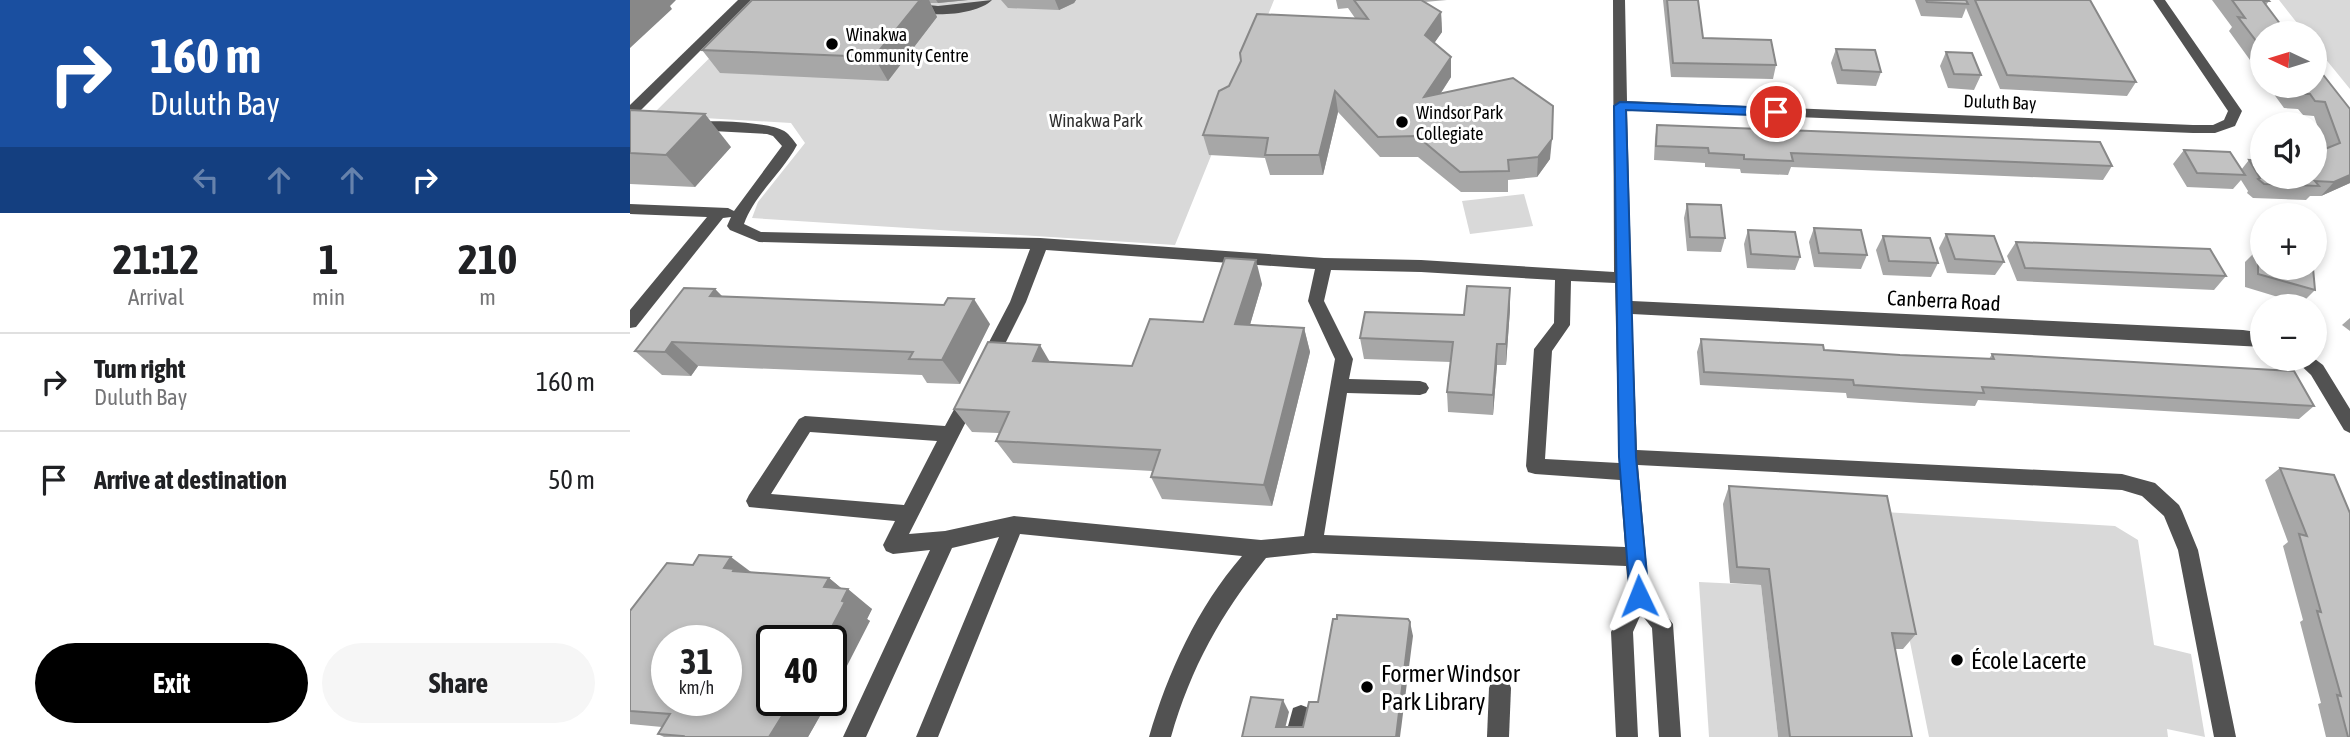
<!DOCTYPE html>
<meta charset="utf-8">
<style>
:root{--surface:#fff;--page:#f6f6f6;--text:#202124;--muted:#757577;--line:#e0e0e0;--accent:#000}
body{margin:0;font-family:"Asap Condensed",sans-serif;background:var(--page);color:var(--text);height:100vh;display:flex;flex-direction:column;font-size:26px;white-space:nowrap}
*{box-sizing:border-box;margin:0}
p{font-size:23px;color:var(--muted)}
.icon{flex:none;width:38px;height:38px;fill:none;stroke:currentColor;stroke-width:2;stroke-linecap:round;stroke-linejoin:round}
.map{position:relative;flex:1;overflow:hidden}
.sheet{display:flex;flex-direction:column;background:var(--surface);width:630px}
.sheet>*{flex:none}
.banner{background:#1a4fa0;color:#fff;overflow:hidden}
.needle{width:46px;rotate:274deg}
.buttons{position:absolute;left:1620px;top:21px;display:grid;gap:14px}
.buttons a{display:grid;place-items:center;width:77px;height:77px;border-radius:50%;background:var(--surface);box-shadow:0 4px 10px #0003;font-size:35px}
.speed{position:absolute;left:21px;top:625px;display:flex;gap:14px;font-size:35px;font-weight:700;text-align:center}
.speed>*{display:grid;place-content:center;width:91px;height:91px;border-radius:50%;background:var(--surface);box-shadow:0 4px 10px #0003;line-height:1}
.speed small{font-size:18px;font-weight:400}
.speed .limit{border:4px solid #111;border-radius:10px;background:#fff;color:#111}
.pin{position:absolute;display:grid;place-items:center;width:60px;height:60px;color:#fff;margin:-30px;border:4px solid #fff;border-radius:50%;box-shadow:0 2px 7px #0007}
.me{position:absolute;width:77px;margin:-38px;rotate:358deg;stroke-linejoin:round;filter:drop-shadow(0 0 5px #0008)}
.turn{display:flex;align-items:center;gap:24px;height:147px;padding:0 35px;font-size:32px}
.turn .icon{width:91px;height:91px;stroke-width:2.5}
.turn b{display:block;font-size:49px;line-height:60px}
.lanes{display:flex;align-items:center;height:66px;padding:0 35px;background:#0003;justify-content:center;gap:35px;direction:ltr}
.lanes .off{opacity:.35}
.eta{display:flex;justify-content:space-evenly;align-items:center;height:119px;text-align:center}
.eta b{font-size:42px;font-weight:700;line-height:49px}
.cta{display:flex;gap:14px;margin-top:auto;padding:14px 35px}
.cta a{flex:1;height:80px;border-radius:42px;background:var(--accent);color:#fff;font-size:28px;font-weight:700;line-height:80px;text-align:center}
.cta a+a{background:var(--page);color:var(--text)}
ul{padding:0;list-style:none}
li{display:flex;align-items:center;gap:21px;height:98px;padding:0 35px;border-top:2px solid var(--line)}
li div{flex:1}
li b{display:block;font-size:26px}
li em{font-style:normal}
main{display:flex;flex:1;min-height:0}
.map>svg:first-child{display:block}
.green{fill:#d9d9d9}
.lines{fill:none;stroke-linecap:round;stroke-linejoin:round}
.minor{fill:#525252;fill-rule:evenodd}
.wall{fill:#a7a7a7}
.shaded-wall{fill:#888}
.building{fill:#c2c2c2;stroke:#888;stroke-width:2;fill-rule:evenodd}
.route{fill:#1a73e8;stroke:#114b97;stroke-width:2}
.poi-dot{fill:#000;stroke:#fff;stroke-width:2.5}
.labels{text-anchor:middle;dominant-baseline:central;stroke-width:6;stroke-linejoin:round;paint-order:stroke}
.far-poi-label{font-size:18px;fill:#000;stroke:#fff;text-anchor:start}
.far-street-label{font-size:18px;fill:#000;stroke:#fff}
.far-park-label{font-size:18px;fill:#303030;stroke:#fff}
.street-label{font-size:21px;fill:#000;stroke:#fff}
.near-poi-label{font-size:24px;fill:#000;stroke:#fff;text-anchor:start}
</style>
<main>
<section class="sheet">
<div class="banner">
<div class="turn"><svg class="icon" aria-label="right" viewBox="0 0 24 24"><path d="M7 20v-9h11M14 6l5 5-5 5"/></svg><div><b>160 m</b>Duluth Bay</div></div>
<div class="lanes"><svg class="icon off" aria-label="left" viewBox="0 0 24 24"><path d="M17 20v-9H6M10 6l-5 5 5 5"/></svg><svg class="icon off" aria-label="ahead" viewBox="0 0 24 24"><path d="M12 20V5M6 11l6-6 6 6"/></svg><svg class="icon off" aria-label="ahead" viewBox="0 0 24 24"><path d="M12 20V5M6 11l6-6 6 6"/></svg><svg class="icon" aria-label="right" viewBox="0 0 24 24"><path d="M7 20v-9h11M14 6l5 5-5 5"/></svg></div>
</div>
<div class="eta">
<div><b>21:12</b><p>Arrival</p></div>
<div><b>1</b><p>min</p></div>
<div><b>210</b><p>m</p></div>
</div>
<ul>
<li><svg class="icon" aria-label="right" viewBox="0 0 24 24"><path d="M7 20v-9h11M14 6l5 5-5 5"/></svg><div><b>Turn right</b><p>Duluth Bay</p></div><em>160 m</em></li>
<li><svg class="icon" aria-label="arrive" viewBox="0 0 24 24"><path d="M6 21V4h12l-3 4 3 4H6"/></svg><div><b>Arrive at destination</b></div><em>50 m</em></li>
</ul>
<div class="cta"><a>Exit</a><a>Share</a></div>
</section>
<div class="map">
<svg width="1720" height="737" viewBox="0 0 1720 737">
<rect width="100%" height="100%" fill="#fff"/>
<g class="green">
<polygon points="138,0 644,0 545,245 122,218 128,202 175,143 161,123 22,115"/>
<polygon points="1649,0 1720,0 1720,89 1685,46 1685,33 1675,33"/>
<polygon points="894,194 903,226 840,234 832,201"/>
<polygon points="1254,512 1485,526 1508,540 1524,645 1561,654 1575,737 1537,729 1538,737 1299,737"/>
<polygon points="1069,582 1131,585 1148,737 1079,737"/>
</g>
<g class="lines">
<g class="minor">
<polygon points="108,0 121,0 5,116 0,117 0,105"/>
<path d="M251 0 308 6 362 0C342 20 272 18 251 0Z"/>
<path d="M983 0H995L997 101 1563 125H1583L1594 120 1598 111 1523 0H1535L1612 111 1605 126 1585 133H1563L997 110 1002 301 1613 330 1633 333V347L1002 314 1007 450 1492 474 1525 483 1549 505 1552 511 1568 550 1606 737H1584L1548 550 1534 516 1512 496 1492 490 1008 465 1019 592 1043 624 1051 737H1029L1022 628 1011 614 1003 632 1008 737H986L981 632 999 596 996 566 683 553 636 558C591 614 561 667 541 737H519C538 672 567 608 612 556L390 534 308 737H286L369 537 322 548 236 737H213L300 550 263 554 256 551 253 545 265 521 119 507 116 501 119 495 169 419 175 416 315 426 334 391 340 389 346 391 349 396 279 534 315 531 384 516 631 540 674 536 705 359 678 301 685 269 416 250 396 302 362 370H350L347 365 380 302 400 249 129 242 100 230 97 226 101 217 93 218 6 327 0 328V310L77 217 0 214V204L98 208 104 211 152 146 143 136 137 134 64 130 59 129V123C76 119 137 122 152 130 158 132 163 140 167 145 152 173 125 194 114 224L131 232 410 238 694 258 791 260 984 272ZM701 270 791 272 925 280 924 323 904 349 896 466 898 472 905 474 990 480 995 547 694 535 717 393 790 395 796 393 799 388 796 383 790 381 719 379 723 359 694 301ZM941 281 985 283 989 463 915 459 922 351 940 325ZM180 432 307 441 274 505 141 494Z"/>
<polygon points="1664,359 1685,359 1693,365 1720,409 1720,433 1714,430 1681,375"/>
<polygon points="870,677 878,680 881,688 879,737 857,737 859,688 862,680"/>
<polygon points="671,705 679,708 682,716 677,737 655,737 663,708"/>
</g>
</g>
<g class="wall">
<polygon points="122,0 338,0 308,3 300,3 307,17 258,81 90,73 72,50"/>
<polygon points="371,0 446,0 444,3 429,10 378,8"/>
<polygon points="706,0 817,0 794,2 811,12 812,32 804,43 821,77 811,93 920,159 907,177 878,180 878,192 831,192 788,157 750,157 708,112 693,175 640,175 635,158 579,155 573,135 725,18 718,8 708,9"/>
<polygon points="1033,0 1068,0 1073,38 1146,65 1143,79 1041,77"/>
<polygon points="1285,0 1460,0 1506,82 1497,96 1370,89 1336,8 1332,18 1291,16"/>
<polygon points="1582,0 1638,0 1639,1 1636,5 1633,33 1633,78 1599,31 1602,27"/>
<polygon points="1206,49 1251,72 1246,86 1207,84 1201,63"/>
<polygon points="1316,52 1351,75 1344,90 1318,88 1310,66"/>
<polygon points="1638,86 1685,86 1720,109 1720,183 1691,196 1680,196 1676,200 1623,198 1617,193 1618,191 1611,180 1603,189 1557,187 1543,164 1554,150 1611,170 1619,160 1633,177 1695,149 1684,116 1673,115 1668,109 1654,108"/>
<polygon points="1027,125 1482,166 1473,180 1161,167 1158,175 1111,173 1110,169 1075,167 1075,163 1024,160 1025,139"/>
<polygon points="101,147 65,187 0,184 0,153"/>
<polygon points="1057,204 1095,238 1091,252 1057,251 1054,218"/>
<polygon points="1184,228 1237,255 1231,269 1184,267 1179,242"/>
<polygon points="1118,230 1170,257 1165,270 1117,268 1114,244"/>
<polygon points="1316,234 1374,262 1365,275 1317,273 1309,248"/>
<polygon points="1253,236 1308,263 1301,277 1253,275 1246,250"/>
<polygon points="1386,242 1596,276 1584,290 1387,281 1377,256"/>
<polygon points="1628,249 1685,290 1671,304 1615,287 1615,262"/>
<polygon points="632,284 620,325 674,328 680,352 642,506 532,499 521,477 522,471 383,463 366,441 369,433 342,432 324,409 420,362 502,366"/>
<polygon points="85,289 92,296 360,324 330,384 297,383 292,375 68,366 61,376 32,375 5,351"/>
<polygon points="880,309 876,365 867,365 863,415 818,412 817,392 821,362 734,359 730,338 834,315"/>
<polygon points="1720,318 1720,331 1712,325"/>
<polygon points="1071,339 1194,350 1270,355 1359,359 1362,354 1684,406 1669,419 1348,400 1345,406 1291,403 1217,398 1216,393 1070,385 1067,352"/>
<polygon points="1650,468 1704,475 1720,737 1696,737 1688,704 1691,703 1670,622 1673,620 1653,546 1658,542 1635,480"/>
<polygon points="1099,486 1286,634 1273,649 1265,649 1282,737 1148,737 1131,585 1100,583 1093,504"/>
<polygon points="121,572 199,578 212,589 242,609 237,619 240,621 142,700 199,700 178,737 34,737 28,734 32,727 0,724 0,611"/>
</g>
<g class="shaded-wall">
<polygon points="0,0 46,0 40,6 42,9 0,48"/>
<polygon points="290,0 299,0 307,17 258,81 244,57"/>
<polygon points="306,0 338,0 308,3"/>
<polygon points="425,0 446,0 444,3 429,10"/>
<polygon points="811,12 812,32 796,55 795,35"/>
<polygon points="821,57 821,77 795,117 794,97"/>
<polygon points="705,91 708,112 693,175 689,155"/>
<polygon points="75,114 101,147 65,187 36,155"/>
<polygon points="922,139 920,159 907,177 908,157"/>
<polygon points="1720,175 1720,183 1691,196 1704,182"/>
<polygon points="626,260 632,284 613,348 605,324"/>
<polygon points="880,288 880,309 876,365 876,344"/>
<polygon points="85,289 108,313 80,296"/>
<polygon points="344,299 360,324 330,384 312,360"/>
<polygon points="674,328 680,352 642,506 634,485"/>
<polygon points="42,342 68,366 61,376 35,352"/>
<polygon points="867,344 867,365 863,415 863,395"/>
<polygon points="410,345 424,369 403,361"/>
<polygon points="101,557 129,578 132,589 94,568"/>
<polygon points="199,578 216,592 218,589 242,609 237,619 240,621 201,697 201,640 195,640 194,587"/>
<polygon points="780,622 783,636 770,737 766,737"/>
<polygon points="162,700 199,700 178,737 139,737"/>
<polygon points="653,700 659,712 653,737 646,727"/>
</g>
<g class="building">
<polygon points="122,0 290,0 244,57 72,50"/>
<polygon points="724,0 791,0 811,12 795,35 821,57 794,97 883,78 923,106 922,139 908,157 878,160 879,171 830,172 787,136 748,137 705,91 689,155 635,155 638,138 573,135 589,91 599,86 611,61 610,53 627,14 738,19"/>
<polygon points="1037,0 1068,0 1073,38 1141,40 1146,65 1043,63"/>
<polygon points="1296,0 1336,0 1338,4 1297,2"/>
<polygon points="1345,0 1460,0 1506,82 1377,75"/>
<polygon points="1602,0 1638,0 1639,1 1633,1 1657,33 1633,33 1633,50 1608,17 1615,18"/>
<polygon points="1206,49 1245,50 1251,72 1212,70"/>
<polygon points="1316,52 1342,53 1351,75 1324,74"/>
<polygon points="1687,67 1720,109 1720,175 1704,182 1685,181 1689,186 1634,184 1628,179 1630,178 1619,160 1633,161 1633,177 1685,177 1685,153 1710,143 1695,102 1685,101 1680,94 1665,94 1659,86 1685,86 1685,68"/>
<polygon points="0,110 75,114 36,155 0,153"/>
<polygon points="1027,125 1470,142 1482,166 1161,153 1163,161 1114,159 1114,155 1079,153 1078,148 1026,146"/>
<polygon points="1554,150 1600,152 1615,175 1567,173"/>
<polygon points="1057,204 1091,205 1095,238 1060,237"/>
<polygon points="1184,228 1231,230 1237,255 1189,253"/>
<polygon points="1118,230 1165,232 1170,257 1121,254"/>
<polygon points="1316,234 1364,236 1374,262 1325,259"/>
<polygon points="1253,236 1300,238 1308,263 1259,261"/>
<polygon points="1386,242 1580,249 1596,276 1395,268"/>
<polygon points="1628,249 1633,250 1633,268 1683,268 1685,290 1628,274"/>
<polygon points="595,258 626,260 605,324 674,328 634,485 521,477 530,450 366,441 379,412 324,409 358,342 410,345 403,361 502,366 520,319 573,322"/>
<polygon points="837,286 880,288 876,344 867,344 863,395 817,392 823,342 730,338 735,312 834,315"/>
<polygon points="54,288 85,289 80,296 314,305 318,298 344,299 312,360 279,359 283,352 42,342 35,352 5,351"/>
<polygon points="1071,339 1193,345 1194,350 1270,355 1364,359 1362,354 1664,371 1684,406 1352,387 1354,393 1299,390 1224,385 1223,380 1074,372"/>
<polygon points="1650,468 1704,475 1720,513 1720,737 1718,737 1707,695 1711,696 1687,611 1691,612 1669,534 1677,536"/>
<polygon points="1099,486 1257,496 1286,634 1262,633 1282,737 1160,737 1139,569 1107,567"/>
<path d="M69 555 101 557 94 568 104 569 103 571 199 578 194 587 218 589 212 601 215 602 195 640H142V700H162L139 737H52L53 736 28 734 40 714 0 711V611L37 563 63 565ZM37 640H96V700H37Z"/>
<polygon points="707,615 778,619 780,622 766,737 612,737 621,697 653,700 646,727 673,727 679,702 688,702 703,619 707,619"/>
</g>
<polygon class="route" points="990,102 1146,108 1152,112 1146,116 996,110 1006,457 1019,596 1016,602 1009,604 1003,602 1000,596 989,457 984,106"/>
<g class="poi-dot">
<circle cx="202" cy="44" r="7"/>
<circle cx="772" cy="122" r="7"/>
<circle cx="1327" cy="660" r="7"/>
<circle cx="737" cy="687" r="7"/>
</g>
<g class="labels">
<g class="far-poi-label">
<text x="216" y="34">Winakwa<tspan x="216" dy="21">Community Centre</tspan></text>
<text x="786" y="112">Windsor Park<tspan x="786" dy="21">Collegiate</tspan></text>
</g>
<g class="far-street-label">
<text transform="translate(1370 102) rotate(2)">Duluth Bay</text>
</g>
<g class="far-park-label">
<text x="466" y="120">Winakwa Park</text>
</g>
<g class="street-label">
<text transform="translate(1314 300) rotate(3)">Canberra Road</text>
</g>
<g class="near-poi-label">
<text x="1341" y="660">École Lacerte</text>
<text x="751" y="673">Former Windsor<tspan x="751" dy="28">Park Library</tspan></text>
</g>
</g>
</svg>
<div class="buttons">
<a><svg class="needle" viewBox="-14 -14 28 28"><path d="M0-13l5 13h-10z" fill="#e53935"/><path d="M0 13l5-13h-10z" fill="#757577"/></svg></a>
<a><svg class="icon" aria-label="sound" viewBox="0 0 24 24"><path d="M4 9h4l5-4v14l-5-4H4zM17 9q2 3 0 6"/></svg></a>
<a>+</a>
<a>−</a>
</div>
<div class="speed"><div>31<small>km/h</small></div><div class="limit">40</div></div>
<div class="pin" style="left:1146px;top:112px;background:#d93025"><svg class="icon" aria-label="arrive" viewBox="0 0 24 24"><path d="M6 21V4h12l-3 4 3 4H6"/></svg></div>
<svg class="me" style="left:1009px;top:596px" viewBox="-20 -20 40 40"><path d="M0-17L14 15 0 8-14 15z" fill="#1a73e8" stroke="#fff" stroke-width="4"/></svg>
</div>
</main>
